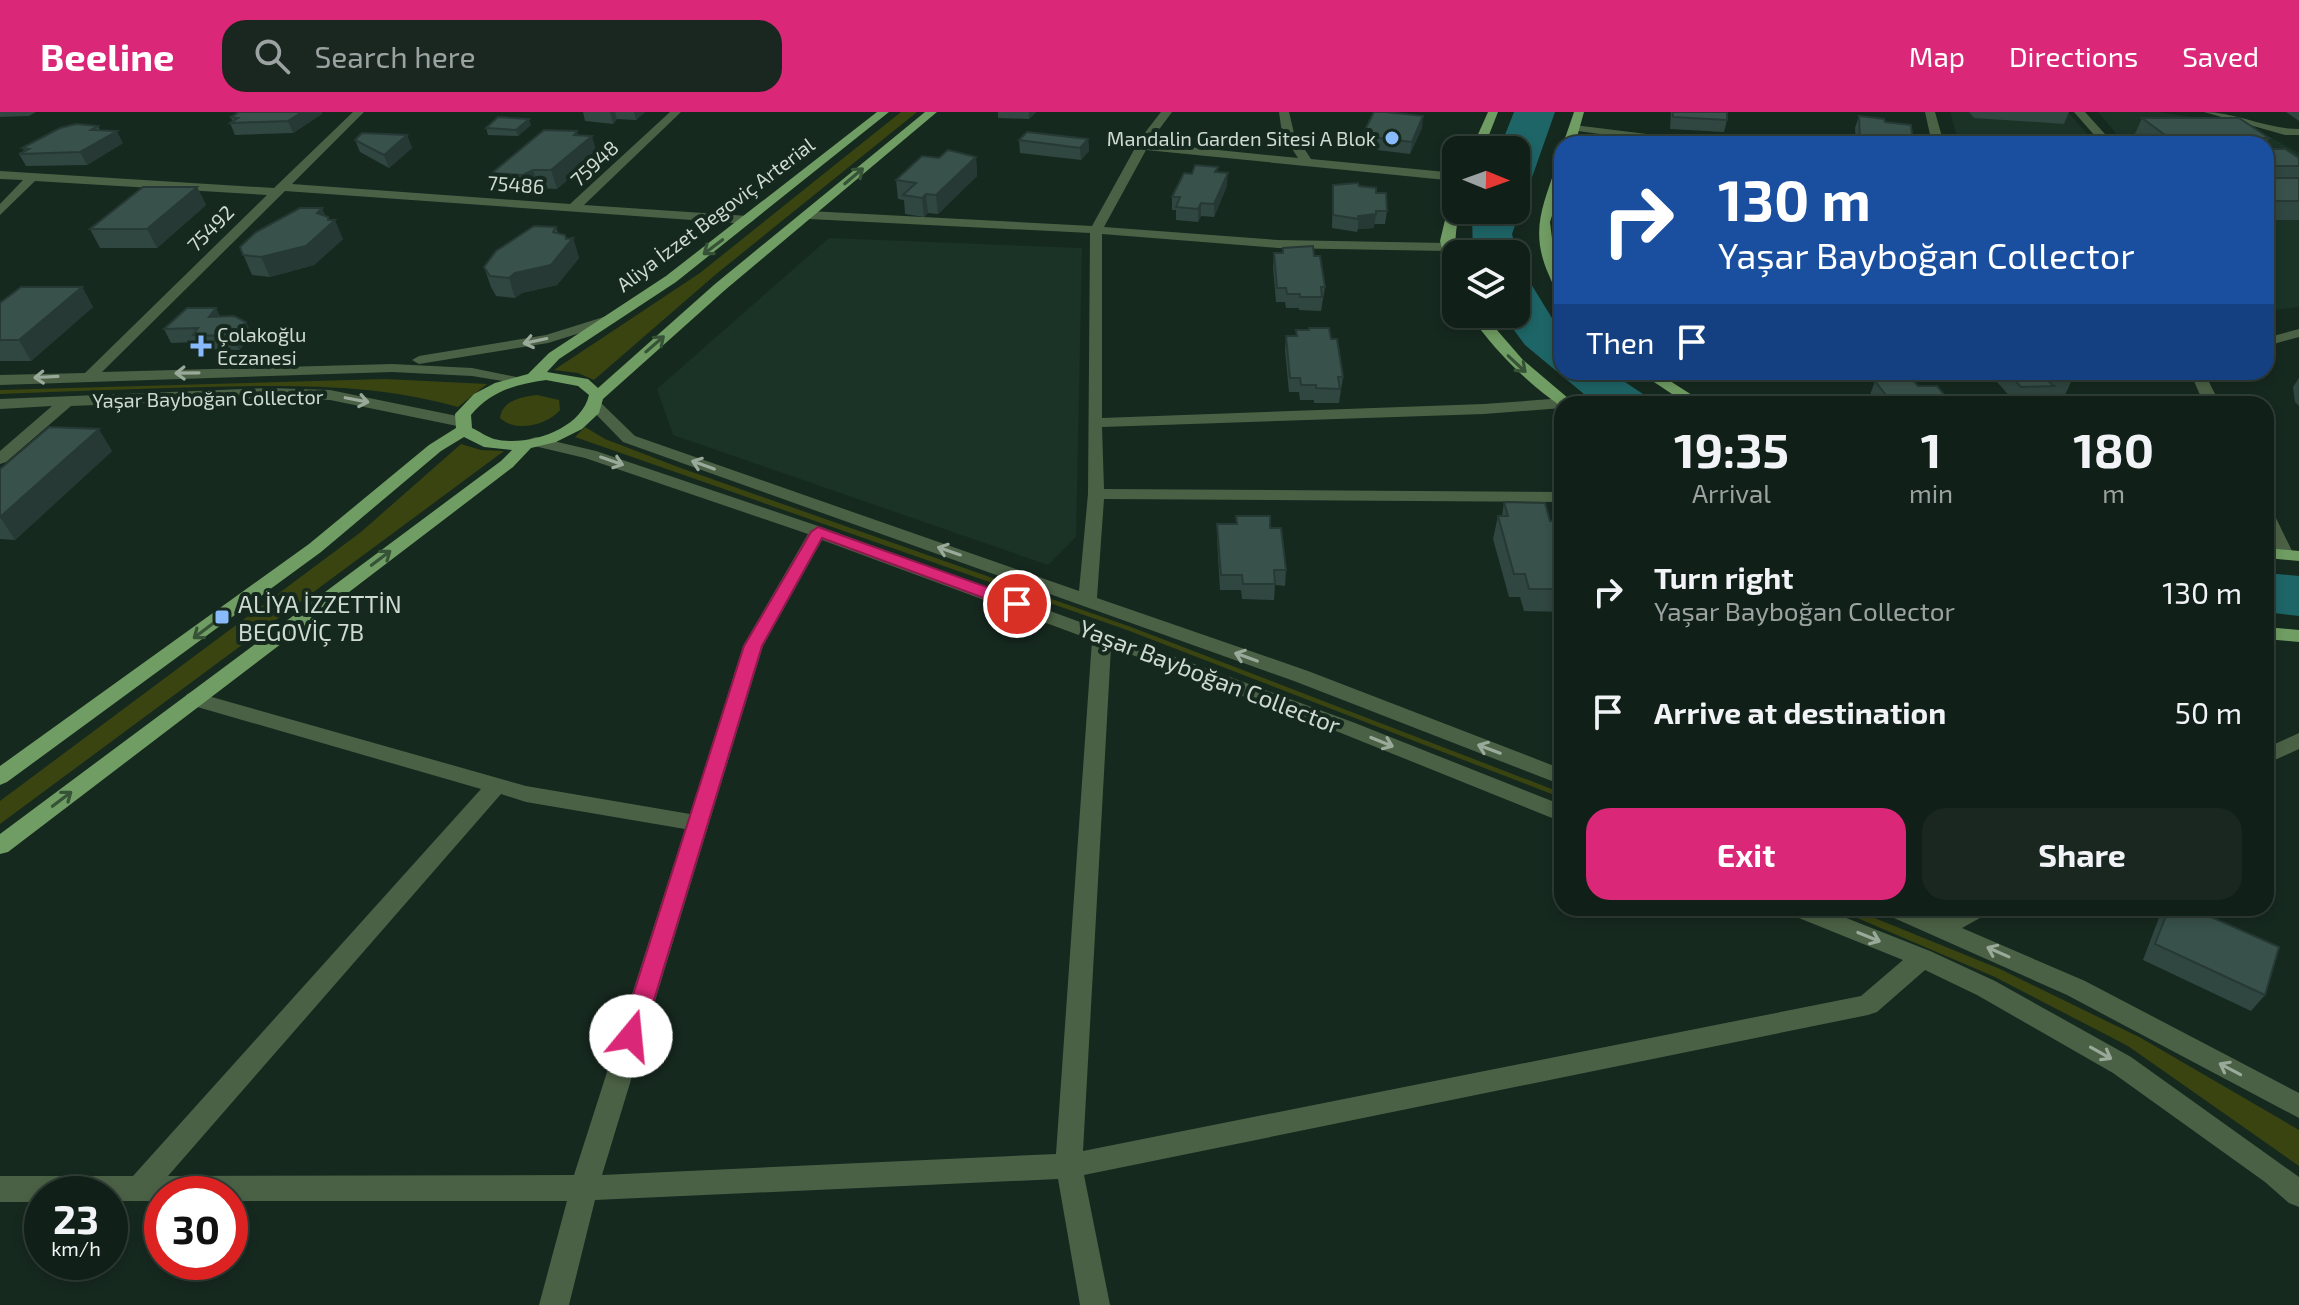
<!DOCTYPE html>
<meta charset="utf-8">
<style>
:root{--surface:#101f17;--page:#192720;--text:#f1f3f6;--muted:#9ca2a1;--line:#303d36;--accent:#db2777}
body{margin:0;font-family:"Exo 2",sans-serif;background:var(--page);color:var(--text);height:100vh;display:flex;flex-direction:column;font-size:30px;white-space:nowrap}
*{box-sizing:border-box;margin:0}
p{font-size:26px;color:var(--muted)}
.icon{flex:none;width:44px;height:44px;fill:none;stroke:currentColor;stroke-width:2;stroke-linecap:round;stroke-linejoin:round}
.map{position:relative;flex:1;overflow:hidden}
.drawer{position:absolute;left:1554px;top:284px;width:720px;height:520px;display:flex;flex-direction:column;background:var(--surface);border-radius:24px;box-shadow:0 4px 12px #0003,0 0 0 2px var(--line)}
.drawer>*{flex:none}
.hud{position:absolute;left:1554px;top:24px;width:720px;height:244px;border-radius:24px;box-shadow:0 4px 12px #0003,0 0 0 2px var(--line);background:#1a4fa0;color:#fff;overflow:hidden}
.needle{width:52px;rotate:91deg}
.controls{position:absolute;left:1442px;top:24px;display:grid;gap:16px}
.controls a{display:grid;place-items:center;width:88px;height:88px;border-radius:16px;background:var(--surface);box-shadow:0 4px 12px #0003,0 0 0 2px var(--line);font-size:40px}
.speed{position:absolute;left:24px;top:1064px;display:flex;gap:16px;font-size:40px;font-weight:700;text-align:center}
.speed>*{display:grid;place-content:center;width:104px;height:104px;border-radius:50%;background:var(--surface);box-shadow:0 4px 12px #0003,0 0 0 2px var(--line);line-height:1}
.speed small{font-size:20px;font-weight:400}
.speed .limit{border:12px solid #d22;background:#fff;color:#111}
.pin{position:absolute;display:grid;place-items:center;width:68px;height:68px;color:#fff;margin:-34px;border:4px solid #fff;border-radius:50%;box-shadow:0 2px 8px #0007}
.me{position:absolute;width:88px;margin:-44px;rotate:17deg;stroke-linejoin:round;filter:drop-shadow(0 0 6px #0008)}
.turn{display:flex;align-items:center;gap:28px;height:168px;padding:0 32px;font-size:36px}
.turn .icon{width:104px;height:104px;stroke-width:2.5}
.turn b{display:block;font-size:56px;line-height:68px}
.then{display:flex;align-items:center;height:76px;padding:0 32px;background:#0003;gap:16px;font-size:30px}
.eta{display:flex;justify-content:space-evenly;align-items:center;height:136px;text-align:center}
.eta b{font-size:48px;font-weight:700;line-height:56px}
.primary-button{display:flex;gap:16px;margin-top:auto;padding:16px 32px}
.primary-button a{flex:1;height:92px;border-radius:24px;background:var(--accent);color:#fff;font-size:32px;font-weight:700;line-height:92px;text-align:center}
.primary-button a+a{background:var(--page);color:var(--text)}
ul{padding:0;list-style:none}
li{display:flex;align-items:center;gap:24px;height:120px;padding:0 32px}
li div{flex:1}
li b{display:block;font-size:30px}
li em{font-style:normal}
header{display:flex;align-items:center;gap:48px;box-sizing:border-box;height:112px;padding:0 40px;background:var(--accent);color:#fff}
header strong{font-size:38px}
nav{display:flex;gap:44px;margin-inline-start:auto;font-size:28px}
.search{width:560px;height:72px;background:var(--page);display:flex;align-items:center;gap:20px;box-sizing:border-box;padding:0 28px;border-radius:24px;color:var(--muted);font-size:30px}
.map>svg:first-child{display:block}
.built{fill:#1a3326}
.green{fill:#3a4410}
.water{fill:#1e6567}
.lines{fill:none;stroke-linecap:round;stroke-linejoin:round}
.minor{fill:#4b6145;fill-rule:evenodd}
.major{fill:#709d63;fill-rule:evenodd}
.wall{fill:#304640}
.shaded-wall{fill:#273934}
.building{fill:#38514b;stroke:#273934;stroke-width:2}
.oneway{stroke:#365237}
.oneway2{stroke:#9aaa9a}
.route{fill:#db2777;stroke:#8e194d;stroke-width:2}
.poi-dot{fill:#89bafc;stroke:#16291f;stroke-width:3}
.labels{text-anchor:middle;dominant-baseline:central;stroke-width:8;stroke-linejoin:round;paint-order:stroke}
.far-poi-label{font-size:20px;fill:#cedad2;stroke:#16291f;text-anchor:end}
.far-street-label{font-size:20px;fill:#cedad2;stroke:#16291f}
.poi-label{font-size:24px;fill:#cedad2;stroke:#16291f;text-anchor:start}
.street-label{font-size:24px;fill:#cedad2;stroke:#16291f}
</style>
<header>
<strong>Beeline</strong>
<div class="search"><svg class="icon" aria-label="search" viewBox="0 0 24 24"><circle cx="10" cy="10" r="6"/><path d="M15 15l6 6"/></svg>Search here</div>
<nav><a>Map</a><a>Directions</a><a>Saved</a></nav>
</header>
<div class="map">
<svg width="2299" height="1193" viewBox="0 0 2299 1193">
<rect width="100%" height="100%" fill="#16291f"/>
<g class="built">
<polygon points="1950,0 2068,0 2096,32 1959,32"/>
<polygon points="2098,0 2158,0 2213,8 2263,21 2299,41 2299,195 2274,198 2266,194 2266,32 2125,32"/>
<polygon points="829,126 1082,136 1076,425 1048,453 673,323 657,277"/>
</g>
<g class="green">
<polygon points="901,0 917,0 715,163 594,268 578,261 554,258 700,161"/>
<path d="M385 267 487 272 458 295C374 271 289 273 203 275 135 277 68 279 0 282V278Z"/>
<path d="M537 283 559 288 560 298C547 313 516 321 500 306 502 288 522 285 537 283Z"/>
<polygon points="585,315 605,327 678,355 1131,515 1562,681 1562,686 1127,518 575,325"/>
<polygon points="461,332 481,338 504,339 0,712 0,689 361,420"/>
<polygon points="1834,796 1850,796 2000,857 2141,926 2299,1018 2299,1054 2128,934 1995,865"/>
</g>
<g class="water">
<polygon points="1514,0 1555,0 1512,122 1520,154 1555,211 1562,218 1562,260 1610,260 1658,292 1596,292 1525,233 1502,202 1516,202 1516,142 1473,142 1472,103 1474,98 1516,98 1516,38 1499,38"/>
<polygon points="2266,461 2299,464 2299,504 2266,500"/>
</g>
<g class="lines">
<g class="minor">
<polygon points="353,0 364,0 292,72 570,92 670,0 681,0 584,93 748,104 754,108 748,112 285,79 102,260 392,252 472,256 521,266 521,272 472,264 392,260 0,273 0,263 85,261 267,83 35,69 0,103 0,92 23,68 0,67 0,59 274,76"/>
<polygon points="1161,0 1172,0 1149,31 1298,46 1282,21 1279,0 1289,0 1294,21 1311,47 1456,61 1456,69 1146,38 1104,115 1278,128 1446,131 1453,135 1446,139 1278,136 1102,122 1102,306 1484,292 1565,286 1573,291 1562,292 1562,296 1484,302 1102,315 1104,377 1562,380 1562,390 1104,387 1097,486 1308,559 1562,657 1562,673 1294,569 623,330 589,295 592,292 602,292 635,324 1079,479 1088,382 1090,121 809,107 803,103 809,99 1092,114 1140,27"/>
<polygon points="1925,0 1935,0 1944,32 1932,32"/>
<polygon points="2074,0 2085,0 2114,32 2102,32"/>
<path d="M2204 0C2236 0 2266 17 2299 17V23H2285Z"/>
<polygon points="1574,13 1703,29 1709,32 1675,32 1570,18 1570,14"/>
<polygon points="610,203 615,204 615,210 548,231 419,252 412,248 419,244 546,223"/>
<polygon points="2299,217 2299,225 2266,234 2266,226"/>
<polygon points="2190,260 2204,260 2220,292 2204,292"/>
<polygon points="269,276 330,278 462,305 470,310 462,315 330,288 269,286 71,294 6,350 0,352 0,339 52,294 0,297 0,287"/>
<path d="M536 325 596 339 824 416 1355 611 1562 693V710L1341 621 1111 535 1083 1039 1861 884 1903 848 1789 802 1785 796H1821L1930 839 1995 869 2131 945 2299 1065V1095L2289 1091 2265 1070 2113 961 1977 883 1925 858 1877 900 1868 903 1084 1063 1110 1193H1080L1058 1067 595 1088 569 1193H539L567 1089H230V1082H162V1089H110V1082H42V1090H0V1064H133L481 677 187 592 184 587 187 582 194 580 526 674 690 702 743 534 808 422 585 346 530 333V327ZM822 428 1092 528 1056 1042 602 1063 763 534ZM501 682 526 690 685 717 574 1063 168 1064Z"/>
<path d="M2266 399 2275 404 2294 443 2291 447H2279C2269 430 2266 418 2266 399Z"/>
<polygon points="2299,621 2299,637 2266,652 2266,636"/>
<polygon points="1881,796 1916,796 1939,806 1959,796 1991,796 1987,802 1962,816 2085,869 2299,981 2299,1006 2067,883 1885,802"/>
</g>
<g class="major">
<path d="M877 0H889L676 170 559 247 547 260 588 267 598 276 715 172 925 0H937L725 178 603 287 599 301 582 317 556 330 531 336 513 355 8 740 0 742V722L501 349 512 338 484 335 464 325 441 339 321 440 7 670 0 673V654L309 432 429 333 456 316 455 302 474 282 495 271 528 262 549 241 666 164ZM546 268 578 274 589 283C581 318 527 335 494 327 487 325 479 319 472 316L471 303C491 279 517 272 546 268Z"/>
<polygon points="1488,0 1498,0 1483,38 1471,38"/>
<polygon points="1574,0 1584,0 1575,32 1563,32"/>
<path d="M1562 50V73L1550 110 1554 143 1562 162V181C1553 177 1552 169 1548 161 1530 119 1543 94 1556 54Z"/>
<path d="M1456 83V98H1460C1453 127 1456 140 1456 168L1449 164 1440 129 1450 87Z"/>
<path d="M1469 202H1483L1523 248 1575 292H1562V295C1525 269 1495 239 1469 202Z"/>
<polygon points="1639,260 1656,260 1706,292 1687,292"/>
<polygon points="2266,436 2299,439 2299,449 2266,446"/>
<polygon points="2266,515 2299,518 2299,530 2266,527"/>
</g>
</g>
<g class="wall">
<polygon points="0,0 36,0 29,4 0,5"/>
<polygon points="583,0 645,0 636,8 617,7 613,12 585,9"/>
<polygon points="998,0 1036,0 1029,7 998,6"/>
<polygon points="1671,0 1727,0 1727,8 1724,20 1670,17"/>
<polygon points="1969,0 2069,0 2064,12 1974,6"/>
<polygon points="2286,0 2299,0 2299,9"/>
<polygon points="322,2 293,21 235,23 230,11 232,9 231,5"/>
<polygon points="1859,4 1885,10 1913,31 1913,32 1856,32 1855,16"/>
<polygon points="2142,6 2269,26 2266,32 2144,32 2134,24"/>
<polygon points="531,13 518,24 488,23 486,16"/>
<polygon points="98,14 100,18 123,31 87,53 26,54 19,42 24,39 22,36"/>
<polygon points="1422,16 1410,42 1361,36 1362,24"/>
<polygon points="407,23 412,36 389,56 360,40 355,28"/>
<polygon points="578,23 597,42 557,77 539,76 529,81 498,80 492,61"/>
<polygon points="1088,27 1089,39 1081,48 1020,41 1019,28"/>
<polygon points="2266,37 2299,46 2299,108 2266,108"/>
<polygon points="976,45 977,64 938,102 928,101 924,105 905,102 904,88 898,87 896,68 939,46"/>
<polygon points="1218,55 1217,60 1227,74 1214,105 1201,104 1198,110 1176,108 1176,98 1172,98 1172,85 1192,62"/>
<polygon points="1333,73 1359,74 1376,81 1387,99 1385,112 1374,112 1374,116 1358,117 1357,120 1332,116"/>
<polygon points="197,75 206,93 157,136 100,136 90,117"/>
<polygon points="322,96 325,104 328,105 343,127 314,153 270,165 252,163 240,135"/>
<polygon points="556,115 558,121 566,127 573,126 579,146 557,173 522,181 515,186 496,184 491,175 484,155"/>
<polygon points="1274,141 1314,144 1325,175 1321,199 1299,198 1299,196 1286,196 1285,190 1276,190 1273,155"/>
<polygon points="82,175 93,195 31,249 0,249 0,191"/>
<polygon points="216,196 220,205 253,224 239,238 200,237 196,230 171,231 164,217"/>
<polygon points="1296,218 1331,227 1343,265 1339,291 1314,291 1314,288 1300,288 1299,280 1289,280 1285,238 1286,224 1296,224"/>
<polygon points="1729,260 1786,260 1784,264 1770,264 1768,269 1734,269"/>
<polygon points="1988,260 2064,260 2072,268 2065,283 2049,283 2046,289 2014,289"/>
<polygon points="2299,266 2299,294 2295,290 2293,275"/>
<polygon points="1875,269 1918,274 1952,292 1876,292 1870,283"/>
<polygon points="112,339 15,428 0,427 0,357"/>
<polygon points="1504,390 1562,413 1562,500 1524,499 1520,485 1509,485 1493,427 1498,404 1502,404"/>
<polygon points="1236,404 1270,416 1286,458 1285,474 1275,473 1274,488 1242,487 1241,478 1220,478 1217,427 1217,412 1236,412"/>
<polygon points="2165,796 2191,796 2265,883 2251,899 2143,848 2160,803"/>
</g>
<g class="shaded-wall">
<polygon points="302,0 322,0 322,2 293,21 288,9"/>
<polygon points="610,0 615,0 617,7 613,12"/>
<polygon points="634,0 645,0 636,8"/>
<polygon points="1029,0 1036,0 1029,7"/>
<polygon points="1423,4 1422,16 1410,42 1412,30"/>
<polygon points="529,7 531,13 518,24 516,18"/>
<polygon points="117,19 123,31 87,53 80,40"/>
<polygon points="577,19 581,33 592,24 597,42 557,77 551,58"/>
<polygon points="407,23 412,36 389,56 384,43"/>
<polygon points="1088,27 1089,39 1081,48 1080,36"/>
<polygon points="976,45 977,64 938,102 936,83"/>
<polygon points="533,58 539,76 529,81 523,63"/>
<polygon points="1228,61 1227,74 1214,105 1214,92"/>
<polygon points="197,75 206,93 157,136 147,117"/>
<polygon points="926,82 928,101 924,105 922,86"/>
<polygon points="1201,91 1201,104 1198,110 1198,97"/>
<polygon points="322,96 329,113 328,105 331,111 335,108 343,127 314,153 270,165 261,145"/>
<polygon points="1376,102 1374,116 1358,117 1358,104"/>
<polygon points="573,126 579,146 557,173 522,181 515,186 509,166"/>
<polygon points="82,175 93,195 31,249 19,228"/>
<polygon points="216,196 223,210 209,205"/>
<polygon points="246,210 253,224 239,238 232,224"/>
<polygon points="99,317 112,339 15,428 0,405"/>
</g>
<g class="building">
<polygon points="239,0 302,0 288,9 230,11 238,6 231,5"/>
<polygon points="1374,0 1385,0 1423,4 1412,30 1362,24"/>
<polygon points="1673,0 1727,0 1727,8 1673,5"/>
<polygon points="1859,4 1884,7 1885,10 1911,13 1913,31 1860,28"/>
<polygon points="498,5 529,7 516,18 486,16"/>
<polygon points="2142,6 2239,6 2269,26 2201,26 2209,32 2188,32 2180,26 2169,26"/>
<polygon points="76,12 98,14 91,18 117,19 80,40 19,42 29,37 22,36 60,16"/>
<polygon points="544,18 577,19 574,23 592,24 551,58 533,58 523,63 492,61"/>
<polygon points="1027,20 1088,27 1080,36 1019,28"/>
<polygon points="362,21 407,23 384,43 355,28"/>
<polygon points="1662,29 1687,32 1662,32"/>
<polygon points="2266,37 2285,37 2299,46 2299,54 2266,54"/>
<polygon points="948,38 976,45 936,83 926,82 922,86 903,83 916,71 896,68 922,44 939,46"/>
<polygon points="1195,53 1218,55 1215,60 1228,61 1214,92 1201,91 1198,97 1176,95 1180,85 1172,85 1184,61 1192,62"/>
<rect x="2266" y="66" width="33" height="23"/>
<polygon points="1358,71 1359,74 1376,76 1376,81 1386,81 1387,99 1376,99 1376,102 1358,104 1359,107 1333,103 1333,73"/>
<polygon points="143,75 197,75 147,117 90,117"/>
<polygon points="300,96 322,96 317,101 328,105 328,108 335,108 306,134 261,145 243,143 240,135 256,120"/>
<polygon points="534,114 556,115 553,120 565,123 566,127 573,126 551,153 515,161 509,166 490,164 484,155 496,139"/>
<polygon points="1313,134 1314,144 1320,144 1325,175 1321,175 1322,185 1300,185 1300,182 1287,182 1286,176 1277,176 1274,141 1283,141 1283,136"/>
<polygon points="21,175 82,175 19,228 0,228 0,191"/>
<polygon points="187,196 216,196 209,205 234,204 246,210 232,224 193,223 198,216 164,217"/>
<polygon points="1309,216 1329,216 1331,227 1337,227 1343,265 1338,265 1340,277 1316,276 1316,273 1301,273 1300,266 1290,266 1286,224 1297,224 1296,218 1309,218"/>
<polygon points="2007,260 2064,260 2072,268 2048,269 2054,274 2021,275"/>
<polygon points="1913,268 1918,274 1937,274 1952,292 1893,292 1875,269"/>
<polygon points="49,315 99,317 0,405 0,357"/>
<polygon points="1504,390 1545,391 1550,409 1561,409 1562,413 1562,477 1529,477 1525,462 1514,462 1498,404 1508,404"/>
<polygon points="1236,404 1270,404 1270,416 1281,416 1286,458 1274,458 1275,472 1243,472 1242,463 1221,463 1217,412 1237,412"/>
<polygon points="2169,796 2191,796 2279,835 2265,883 2155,832"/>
</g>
<defs><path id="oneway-shaft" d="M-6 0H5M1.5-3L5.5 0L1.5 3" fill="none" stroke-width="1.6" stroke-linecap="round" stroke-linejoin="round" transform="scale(2)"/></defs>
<g class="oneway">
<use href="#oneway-shaft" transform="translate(854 64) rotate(-40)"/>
<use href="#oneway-shaft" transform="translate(713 135) rotate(143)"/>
<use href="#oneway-shaft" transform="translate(655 232) rotate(-41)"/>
<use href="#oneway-shaft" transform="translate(1517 252) rotate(43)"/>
<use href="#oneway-shaft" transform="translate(381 446) rotate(-37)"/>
<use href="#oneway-shaft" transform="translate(203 519) rotate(143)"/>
<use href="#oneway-shaft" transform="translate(62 687) rotate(-37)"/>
</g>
<g class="oneway2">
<use href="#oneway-shaft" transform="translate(535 229) rotate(168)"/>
<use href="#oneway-shaft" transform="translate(187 261) rotate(179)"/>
<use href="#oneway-shaft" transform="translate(46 265) rotate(177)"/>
<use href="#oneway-shaft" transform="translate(357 288) rotate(11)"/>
<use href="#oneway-shaft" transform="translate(612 349) rotate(19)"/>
<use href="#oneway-shaft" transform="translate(703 353) rotate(-160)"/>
<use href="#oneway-shaft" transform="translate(949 439) rotate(-161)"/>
<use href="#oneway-shaft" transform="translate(1246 545) rotate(-160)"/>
<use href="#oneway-shaft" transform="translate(1382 630) rotate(22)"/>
<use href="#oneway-shaft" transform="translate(1489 637) rotate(-159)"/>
<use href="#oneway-shaft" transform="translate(1869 825) rotate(22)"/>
<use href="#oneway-shaft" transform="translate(1998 840) rotate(-156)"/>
<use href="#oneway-shaft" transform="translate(2101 941) rotate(29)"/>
<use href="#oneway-shaft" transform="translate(2230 957) rotate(-152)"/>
</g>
<polygon class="route" points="818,415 1023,488 1025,492 1017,497 1011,496 822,426 762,534 643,924 639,931 631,934 623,931 620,924 744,534 811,420"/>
<g class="poi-dot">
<circle cx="1392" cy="26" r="8"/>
<path d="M197 222h8v8h8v8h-8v8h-8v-8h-8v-8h8z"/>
<rect x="214" y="497" width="16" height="16" rx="4"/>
</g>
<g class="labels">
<g class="far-poi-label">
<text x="1376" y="26">Mandalin Garden Sitesi A Blok</text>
<text x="217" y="222" text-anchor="start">Çolakoğlu<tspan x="217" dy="23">Eczanesi</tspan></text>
</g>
<g class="far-street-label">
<text transform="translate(594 51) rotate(-43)">75948</text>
<text transform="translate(516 72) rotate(4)">75486</text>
<text transform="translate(715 102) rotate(-37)">Aliya İzzet Begoviç Arterial</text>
<text transform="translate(210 116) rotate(-45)">75492</text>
<text transform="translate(208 286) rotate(-1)">Yaşar Bayboğan Collector</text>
</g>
<g class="poi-label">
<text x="238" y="491">ALİYA İZZETTİN<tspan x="238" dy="28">BEGOVİÇ 7B</tspan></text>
</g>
<g class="street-label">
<text transform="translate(1210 564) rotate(21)">Yaşar Bayboğan Collector</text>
</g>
</g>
</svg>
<div class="controls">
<a><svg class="needle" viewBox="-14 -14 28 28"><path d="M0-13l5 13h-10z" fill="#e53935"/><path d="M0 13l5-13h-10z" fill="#9ca2a1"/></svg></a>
<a><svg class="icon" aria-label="layers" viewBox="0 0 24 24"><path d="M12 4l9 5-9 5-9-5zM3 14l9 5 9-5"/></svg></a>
</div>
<div class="speed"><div>23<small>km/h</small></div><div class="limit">30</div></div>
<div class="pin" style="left:1017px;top:492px;background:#d93025"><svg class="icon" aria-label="arrive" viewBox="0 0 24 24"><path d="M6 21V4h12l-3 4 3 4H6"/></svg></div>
<svg class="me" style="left:631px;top:924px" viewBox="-20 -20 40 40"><circle r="19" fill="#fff"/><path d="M0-13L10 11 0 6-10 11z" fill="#db2777"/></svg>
<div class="hud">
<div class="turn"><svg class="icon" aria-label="right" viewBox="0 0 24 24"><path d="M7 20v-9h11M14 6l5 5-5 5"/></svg><div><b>130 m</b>Yaşar Bayboğan Collector</div></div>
<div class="then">Then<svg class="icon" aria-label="arrive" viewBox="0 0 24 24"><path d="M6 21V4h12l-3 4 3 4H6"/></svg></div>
</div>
<section class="drawer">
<div class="eta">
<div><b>19:35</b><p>Arrival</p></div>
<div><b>1</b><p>min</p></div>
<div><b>180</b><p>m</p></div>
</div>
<ul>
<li><svg class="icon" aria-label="right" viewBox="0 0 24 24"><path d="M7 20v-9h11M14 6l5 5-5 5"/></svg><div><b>Turn right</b><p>Yaşar Bayboğan Collector</p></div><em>130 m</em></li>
<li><svg class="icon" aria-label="arrive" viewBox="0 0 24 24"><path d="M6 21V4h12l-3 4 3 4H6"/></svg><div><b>Arrive at destination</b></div><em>50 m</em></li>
</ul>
<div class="primary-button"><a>Exit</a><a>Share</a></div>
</section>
</div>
